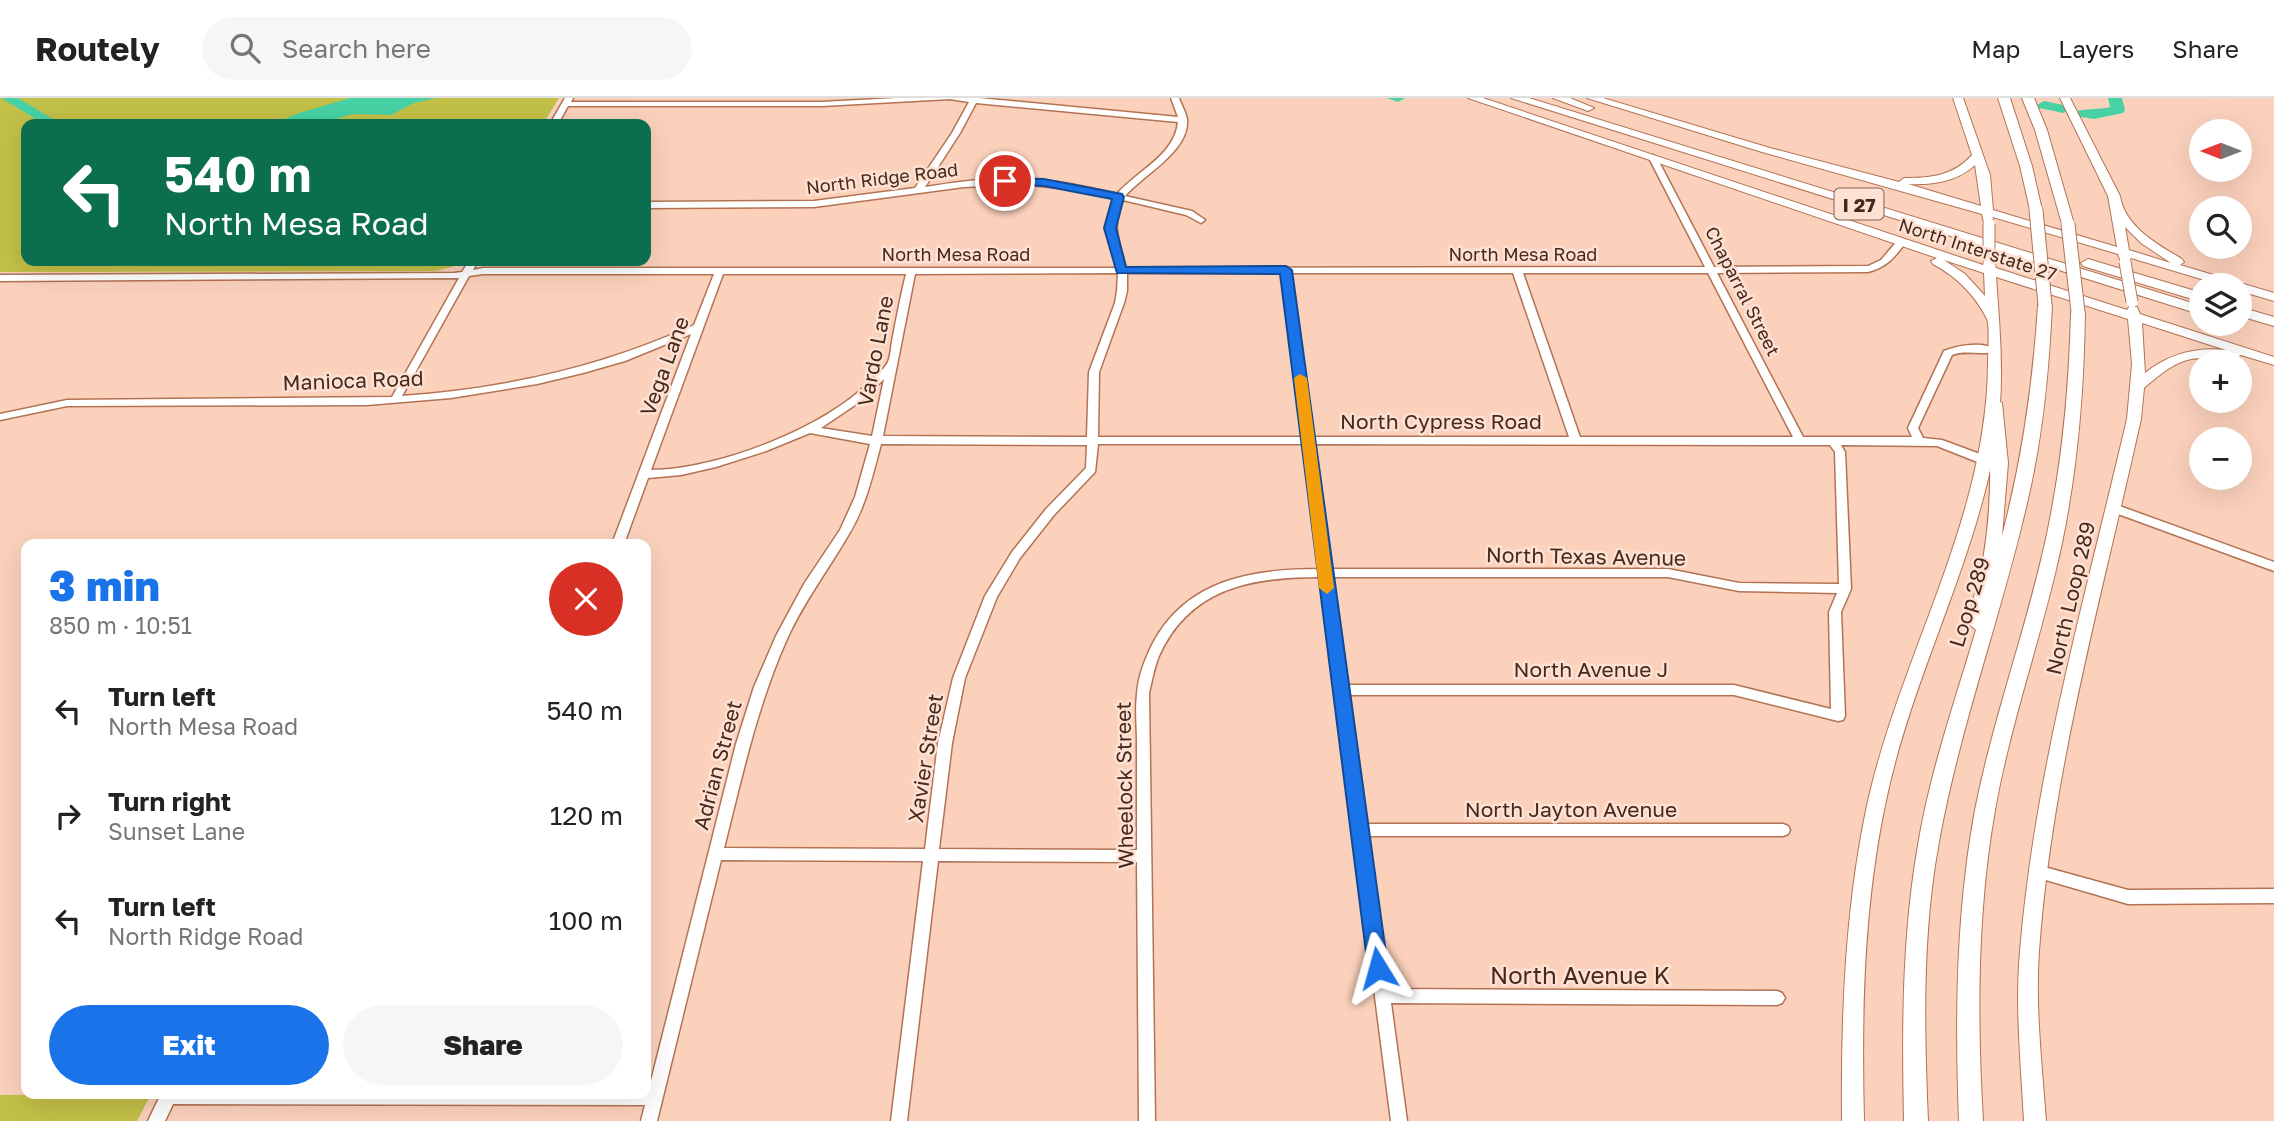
<!DOCTYPE html>
<meta charset="utf-8">
<style>
:root{--surface:#fff;--page:#f6f6f6;--text:#222;--muted:#767676;--line:#e0e0e0;--accent:#1a73e8}
body{margin:0;font-family:"Golos Text",sans-serif;background:var(--page);color:var(--text);height:100vh;display:flex;flex-direction:column;font-size:26px;white-space:nowrap}
*{box-sizing:border-box;margin:0}
p{font-size:23px;color:var(--muted)}
.icon{flex:none;width:38px;height:38px;fill:none;stroke:currentColor;stroke-width:2;stroke-linecap:round;stroke-linejoin:round}
.map{position:relative;flex:1;overflow:hidden}
.side{position:absolute;left:21px;top:441px;width:630px;height:560px;display:flex;flex-direction:column;background:var(--surface);border-radius:14px;box-shadow:0 7px 28px #0002}
.side>*{flex:none}
.banner{position:absolute;left:21px;top:21px;width:630px;height:147px;border-radius:14px;box-shadow:0 7px 28px #0002;background:#0b6e4f;color:#fff;overflow:hidden}
.needle{width:46px;rotate:270deg}
.controls{position:absolute;left:2189px;top:21px;display:grid;gap:14px}
.controls a{display:grid;place-items:center;width:63px;height:63px;border-radius:50%;background:var(--surface);box-shadow:0 7px 28px #0002;font-size:35px}
.pin{position:absolute;display:grid;place-items:center;width:60px;height:60px;color:#fff;margin:-30px;border:4px solid #fff;border-radius:50%;box-shadow:0 2px 7px #0007}
.me{position:absolute;width:77px;margin:-38px;rotate:352deg;stroke-linejoin:round;filter:drop-shadow(0 0 5px #0008)}
.turn{display:flex;align-items:center;gap:24px;height:147px;padding:0 28px;font-size:32px}
.turn .icon{width:91px;height:91px;stroke-width:2.5}
.turn b{display:block;font-size:49px;line-height:60px}
.round{display:grid;place-items:center;flex:none;width:74px;height:74px;border-radius:37px;background:var(--page)}
.overview{display:flex;align-items:center;justify-content:space-between;height:119px;padding:0 28px}
h1{font-size:42px;font-weight:800;line-height:52px;color:var(--accent)}
.action{display:flex;gap:14px;margin-top:auto;padding:14px 28px}
.action a{flex:1;height:80px;border-radius:42px;background:var(--accent);color:#fff;font-size:28px;font-weight:800;line-height:80px;text-align:center}
.action a+a{background:var(--page);color:var(--text)}
ul{padding:0;list-style:none}
li{display:flex;align-items:center;gap:21px;height:105px;padding:0 28px}
li div{flex:1}
li b{display:block;font-size:26px}
li em{font-style:normal}
header{display:flex;align-items:center;gap:42px;box-sizing:border-box;height:98px;padding:0 35px;background:var(--surface);border-bottom:2px solid var(--line)}
header strong{font-size:33px}
nav{display:flex;gap:38px;margin-inline-start:auto;font-size:24px}
.search{width:490px;height:63px;background:var(--page);display:flex;align-items:center;gap:18px;box-sizing:border-box;padding:0 24px;border-radius:38px;color:var(--muted);font-size:26px}
.map>svg:first-child{display:block}
.green{fill:#c3c047}
.water{fill:#48d1a5}
.lines{fill:none;stroke-linecap:round;stroke-linejoin:round}
.river{fill:#48d1a5;fill-rule:evenodd}
.minor-casing{stroke:#b37353;stroke-width:3}
.major-casing{stroke:#b37353;stroke-width:2}
.highway-casing{stroke:#b37353;stroke-width:2}
.minor{fill:#fff;fill-rule:evenodd}
.major{fill:#fff;fill-rule:evenodd}
.highway{fill:#fff;fill-rule:evenodd}
.major-bridge-casing{stroke:#b37353;stroke-width:13;stroke-linecap:butt}
.highway-bridge-casing{stroke:#b37353;stroke-width:15;stroke-linecap:butt}
.major-bridge{stroke:#fff;stroke-width:11}
.highway-bridge{stroke:#fff;stroke-width:13}
.route{fill:#1a73e8;stroke:#114b97;stroke-width:2}
.slow{fill:#f59e0b}
.labels{text-anchor:middle;dominant-baseline:central;stroke-width:5;stroke-linejoin:round;paint-order:stroke}
.far-street-label{font-size:18px;fill:#452a1c;stroke:#fee1d3}
.shield{fill:#fee1d3;stroke:#7c6153;stroke-width:2}
.shield-label{font-size:19px;font-weight:bold;fill:#452a1c}
.street-label{font-size:21px;fill:#452a1c;stroke:#fee1d3}
.near-street-label{font-size:24px;fill:#452a1c;stroke:#fee1d3}
</style>
<header>
<strong>Routely</strong>
<div class="search"><svg class="icon" aria-label="search" viewBox="0 0 24 24"><circle cx="10" cy="10" r="6"/><path d="M15 15l6 6"/></svg>Search here</div>
<nav><a>Map</a><a>Layers</a><a>Share</a></nav>
</header>
<div class="map">
<svg width="2274" height="1023" viewBox="0 0 2274 1023">
<rect width="100%" height="100%" fill="#fbd1bc"/>
<g class="green">
<polygon points="0,0 559,0 543,26 26,26 26,163 461,163 459,167 436,173 0,174"/>
<polygon points="151,996 137,1023 0,1023 0,997"/>
</g>
<polygon class="water" points="350,0 437,0 414,5 391,17 353,16 322,25 274,26 296,16"/>
<g class="lines">
<g class="river">
<polygon points="1,0 18,0 61,26 44,26"/>
<polygon points="1387,0 1405,0 1398,4"/>
<path d="M2108 0H2122L2125 12 2123 15 2094 21 2075 18 2073 15C2079 10 2100 12 2110 9Z"/>
<polygon points="2044,3 2068,8 2070,11 2063,15 2039,10 2037,7"/>
</g>
<g class="minor-casing">
<g id="minor">
<path d="M565 0H573L571 4H822L897 0H979L1178 19 1171 0H1179C1181 6 1186 15 1187 21 1190 53 1144 76 1125 98L1192 113 1205 122 1201 125 1186 117 1123 102C1111 129 1119 143 1126 170L1705 169 1649 60 1653 57 1657 60 1714 169 1868 168 1881 162 1898 142H1904L1906 144C1895 159 1887 169 1868 174L1717 175 1803 339H1912L1908 330 1944 253C1959 247 1983 243 1997 252 1984 259 1967 251 1952 257L1918 330 1923 340 1942 342 1988 359 1989 362 1988 365H1980L1937 348 1841 347 1845 354 1851 491 1841 514 1845 618 1843 622 1838 623 1734 597H1349L1367 726H1783L1788 728 1790 732 1788 736 1783 738H1368L1389 891 1777 893 1782 895 1785 900 1782 905 1777 907 1391 905 1407 1023H1391L1336 596 1334 592 1335 589 1321 479C1253 479 1190 489 1159 558 1154 570 1152 583 1149 595L1155 1023H1139L1137 764 938 763 907 1023H891L923 763 721 762 657 1023H641L645 1007 173 1006 165 1023H148L161 996H646V991H649L736 646 754 589 776 538 804 486 840 432 855 399 870 346 810 335 766 353 716 369 681 377 648 380 624 446H612L691 236 625 263 583 275 537 286 451 300 367 307 67 308 0 322V316L67 302 392 299 459 180 0 183V177L454 175 462 174 469 163H478L473 172 483 170H1116C1110 142 1102 129 1115 101L1076 92 1023 86 964 89 814 109 646 110V104L814 103 915 90 952 35 969 4 950 1 822 8H568L558 26H550ZM976 5 1178 24C1175 57 1138 72 1117 96 1087 89 1056 82 1024 81 991 79 957 84 925 89L960 35ZM1118 175 1117 193 1115 205 1089 274 1087 339 883 338 915 176ZM1127 175H1282L1303 339H1098L1099 274 1124 205 1127 193ZM1291 175H1513L1569 339H1314ZM1523 175H1708L1793 339H1580ZM483 176H714L694 227C602 269 503 291 402 298L469 178ZM723 176H906C901 196 897 217 893 238 891 246 891 257 888 264 885 270 878 276 873 280 829 329 717 372 651 372ZM884 281 872 338 821 330 861 303ZM881 346 1087 347 1086 370 1046 411 1012 454 985 498 953 580 938 645 925 751 724 750C742 679 757 608 787 541 804 503 829 471 849 436 866 408 873 376 881 346ZM1098 346H1304L1320 471C1253 471 1187 481 1153 545 1145 561 1138 578 1137 596 1135 612 1137 628 1137 644 1137 680 1137 716 1137 752L939 751 952 645 965 580 997 499 1020 460 1054 417 1095 374ZM1315 346 1830 347 1835 354 1839 486 1739 485 1668 471H1332ZM1333 479H1668L1739 493 1837 495 1829 514 1831 611 1734 587H1348Z"/>
<polygon points="2114,406 2274,464 2274,473 2110,413 2108,410 2110,407"/>
<polygon points="2037,767 2128,792 2274,791 2274,805 2128,806 2032,778 2030,773 2032,768"/>
</g>
</g>
<g class="major-casing">
<g id="major">
<path d="M1468 0H1483L1983 167 1985 160H1993L1996 170 2127 212 2129 209H2137L2140 216 2274 259V267L2241 257C2232 265 2202 257 2187 262 2170 267 2157 279 2144 290L2141 321C2102 497 2052 673 2039 853 2035 909 2042 967 2046 1023H2024C2021 967 2015 909 2020 853 2035 672 2086 497 2127 321L2132 266 2128 221 1996 179C2000 233 2005 288 1996 342 1977 454 1924 556 1895 665 1864 782 1861 903 1864 1023H1842C1841 918 1845 814 1866 712 1898 560 1988 421 1988 263 1988 254 1990 228 1987 221 1975 197 1957 179 1933 166L1931 163 1937 160ZM1944 162 1984 175 1985 198 1965 176ZM2142 225 2226 252C2195 249 2169 256 2145 275Z"/>
<path d="M1587 0H1603L1770 50 1899 84 1904 80C1931 80 1953 78 1972 57L1953 0H1963L1990 77 1993 112 2117 149 2108 98 2060 0H2070L2120 98C2125 129 2157 146 2182 161L2184 164 2180 167 2274 195V203L2240 193V187H2221L2131 160 2129 164H2121L2118 156 1993 119 1992 125H1984L1982 116 1762 54ZM1975 67 1981 108 1908 86C1933 87 1956 84 1975 67ZM2125 129 2141 145 2171 165 2129 152Z"/>
</g>
</g>
<g class="highway-casing">
<g id="highway">
<polygon points="1511,0 1529,0 2202,208 2202,217"/>
<polygon points="1553,0 1570,0 1594,10 1588,13"/>
<polygon points="1998,0 2010,0 2032,68 2042,112 2040,115 2032,115 2030,112 2020,68"/>
<polygon points="2022,0 2034,0 2047,32 2074,126 2073,129 2063,129 2062,126 2035,32"/>
<polygon points="2088,161 2202,195 2202,204 2083,168 2081,165"/>
<path d="M2045 203 2052 207C2049 272 2043 337 2028 401 2002 516 1960 627 1939 744 1922 835 1924 930 1928 1023H1904C1902 931 1902 839 1918 747 1930 674 1955 603 1976 532L1969 526C1971 504 1979 484 1983 462 1992 409 1992 359 1986 305L1994 300 2002 305 2008 365 2002 438C2022 362 2033 286 2038 207Z"/>
<polygon points="2240,209 2274,219 2274,228 2240,218"/>
<path d="M2078 210 2085 214C2084 292 2078 368 2062 445 2043 535 2011 622 1995 712 1977 815 1977 919 1983 1023H1959C1955 918 1956 815 1975 712 1993 621 2025 535 2045 445 2062 368 2069 293 2071 214Z"/>
</g>
</g>
<use href="#minor" class="minor"/>
<use href="#major" class="major"/>
<use href="#highway" class="highway"/>
<g class="major-bridge-casing">
<g id="major-bridge">
<polyline points="1989,126 1989,163"/>
<polyline points="2125,164 2132,204"/>
</g>
</g>
<g class="highway-bridge-casing">
<g id="highway-bridge">
<polyline points="2036,112 2045,207"/>
<polyline points="2068,126 2078,214"/>
</g>
</g>
<use href="#major-bridge" class="major-bridge"/>
<use href="#highway-bridge" class="highway-bridge"/>
</g>
<polygon class="route" points="1005,80 1044,81 1122,96 1124,99 1116,130 1126,169 1286,168 1292,172 1388,870 1385,877 1378,879 1371,877 1368,870 1280,176 1117,175 1104,130 1112,101 1044,88 1001,86 1000,83"/>
<polygon class="slow" points="1300,276 1307,280 1334,490 1327,496 1319,490 1294,280"/>
<g class="labels">
<g class="far-street-label">
<text transform="translate(882 80) rotate(-7)">North Ridge Road</text>
<text transform="translate(1978 151) rotate(18)">North Interstate 27</text>
<text x="956" y="156">North Mesa Road</text>
<text x="1523" y="156">North Mesa Road</text>
<text transform="translate(1743 193) rotate(63)">Chaparral Street</text>
</g>
<rect class="shield" x="1834.5" y="90.5" width="49" height="31" rx="5"/>
<g class="shield-label">
<text x="1859" y="106">I 27</text>
</g>
<g class="street-label">
<text transform="translate(875 253) rotate(-79)">Vardo Lane</text>
<text transform="translate(664 268) rotate(-70)">Vega Lane</text>
<text transform="translate(353 282) rotate(-2)">Manioca Road</text>
<text x="1441" y="323">North Cypress Road</text>
<text transform="translate(1586 458) rotate(1)">North Texas Avenue</text>
<text transform="translate(2070 500) rotate(-77)">North Loop 289</text>
<text transform="translate(1969 504) rotate(-73)">Loop 289</text>
<text x="1591" y="571">North Avenue J</text>
<text transform="translate(925 660) rotate(-81)">Xavier Street</text>
<text transform="translate(717 667) rotate(-75)">Adrian Street</text>
<text transform="translate(1124 687) rotate(-91)">Wheelock Street</text>
<text x="1571" y="711">North Jayton Avenue</text>
</g>
<g class="near-street-label">
<text x="1580" y="876">North Avenue K</text>
</g>
</g>
</svg>
<div class="controls">
<a><svg class="needle" viewBox="-14 -14 28 28"><path d="M0-13l5 13h-10z" fill="#e53935"/><path d="M0 13l5-13h-10z" fill="#767676"/></svg></a>
<a><svg class="icon" aria-label="search" viewBox="0 0 24 24"><circle cx="10" cy="10" r="6"/><path d="M15 15l6 6"/></svg></a>
<a><svg class="icon" aria-label="layers" viewBox="0 0 24 24"><path d="M12 4l9 5-9 5-9-5zM3 14l9 5 9-5"/></svg></a>
<a>+</a>
<a>−</a>
</div>
<div class="pin" style="left:1005px;top:83px;background:#d93025"><svg class="icon" aria-label="arrive" viewBox="0 0 24 24"><path d="M6 21V4h12l-3 4 3 4H6"/></svg></div>
<svg class="me" style="left:1378px;top:870px" viewBox="-20 -20 40 40"><path d="M0-17L14 15 0 8-14 15z" fill="#1a73e8" stroke="#fff" stroke-width="4"/></svg>
<div class="banner">
<div class="turn"><svg class="icon" aria-label="left" viewBox="0 0 24 24"><path d="M17 20v-9H6M10 6l-5 5 5 5"/></svg><div><b>540 m</b>North Mesa Road</div></div>
</div>
<section class="side">
<div class="overview"><div><h1>3 min</h1><p>850 m · 10:51</p></div><a class="round" style="background:#d93025;color:#fff"><svg class="icon" aria-label="close" viewBox="0 0 24 24"><path d="M6 6l12 12M18 6L6 18"/></svg></a></div>
<ul>
<li><svg class="icon" aria-label="left" viewBox="0 0 24 24"><path d="M17 20v-9H6M10 6l-5 5 5 5"/></svg><div><b>Turn left</b><p>North Mesa Road</p></div><em>540 m</em></li>
<li><svg class="icon" aria-label="right" viewBox="0 0 24 24"><path d="M7 20v-9h11M14 6l5 5-5 5"/></svg><div><b>Turn right</b><p>Sunset Lane</p></div><em>120 m</em></li>
<li><svg class="icon" aria-label="left" viewBox="0 0 24 24"><path d="M17 20v-9H6M10 6l-5 5 5 5"/></svg><div><b>Turn left</b><p>North Ridge Road</p></div><em>100 m</em></li>
</ul>
<div class="action"><a>Exit</a><a>Share</a></div>
</section>
</div>
